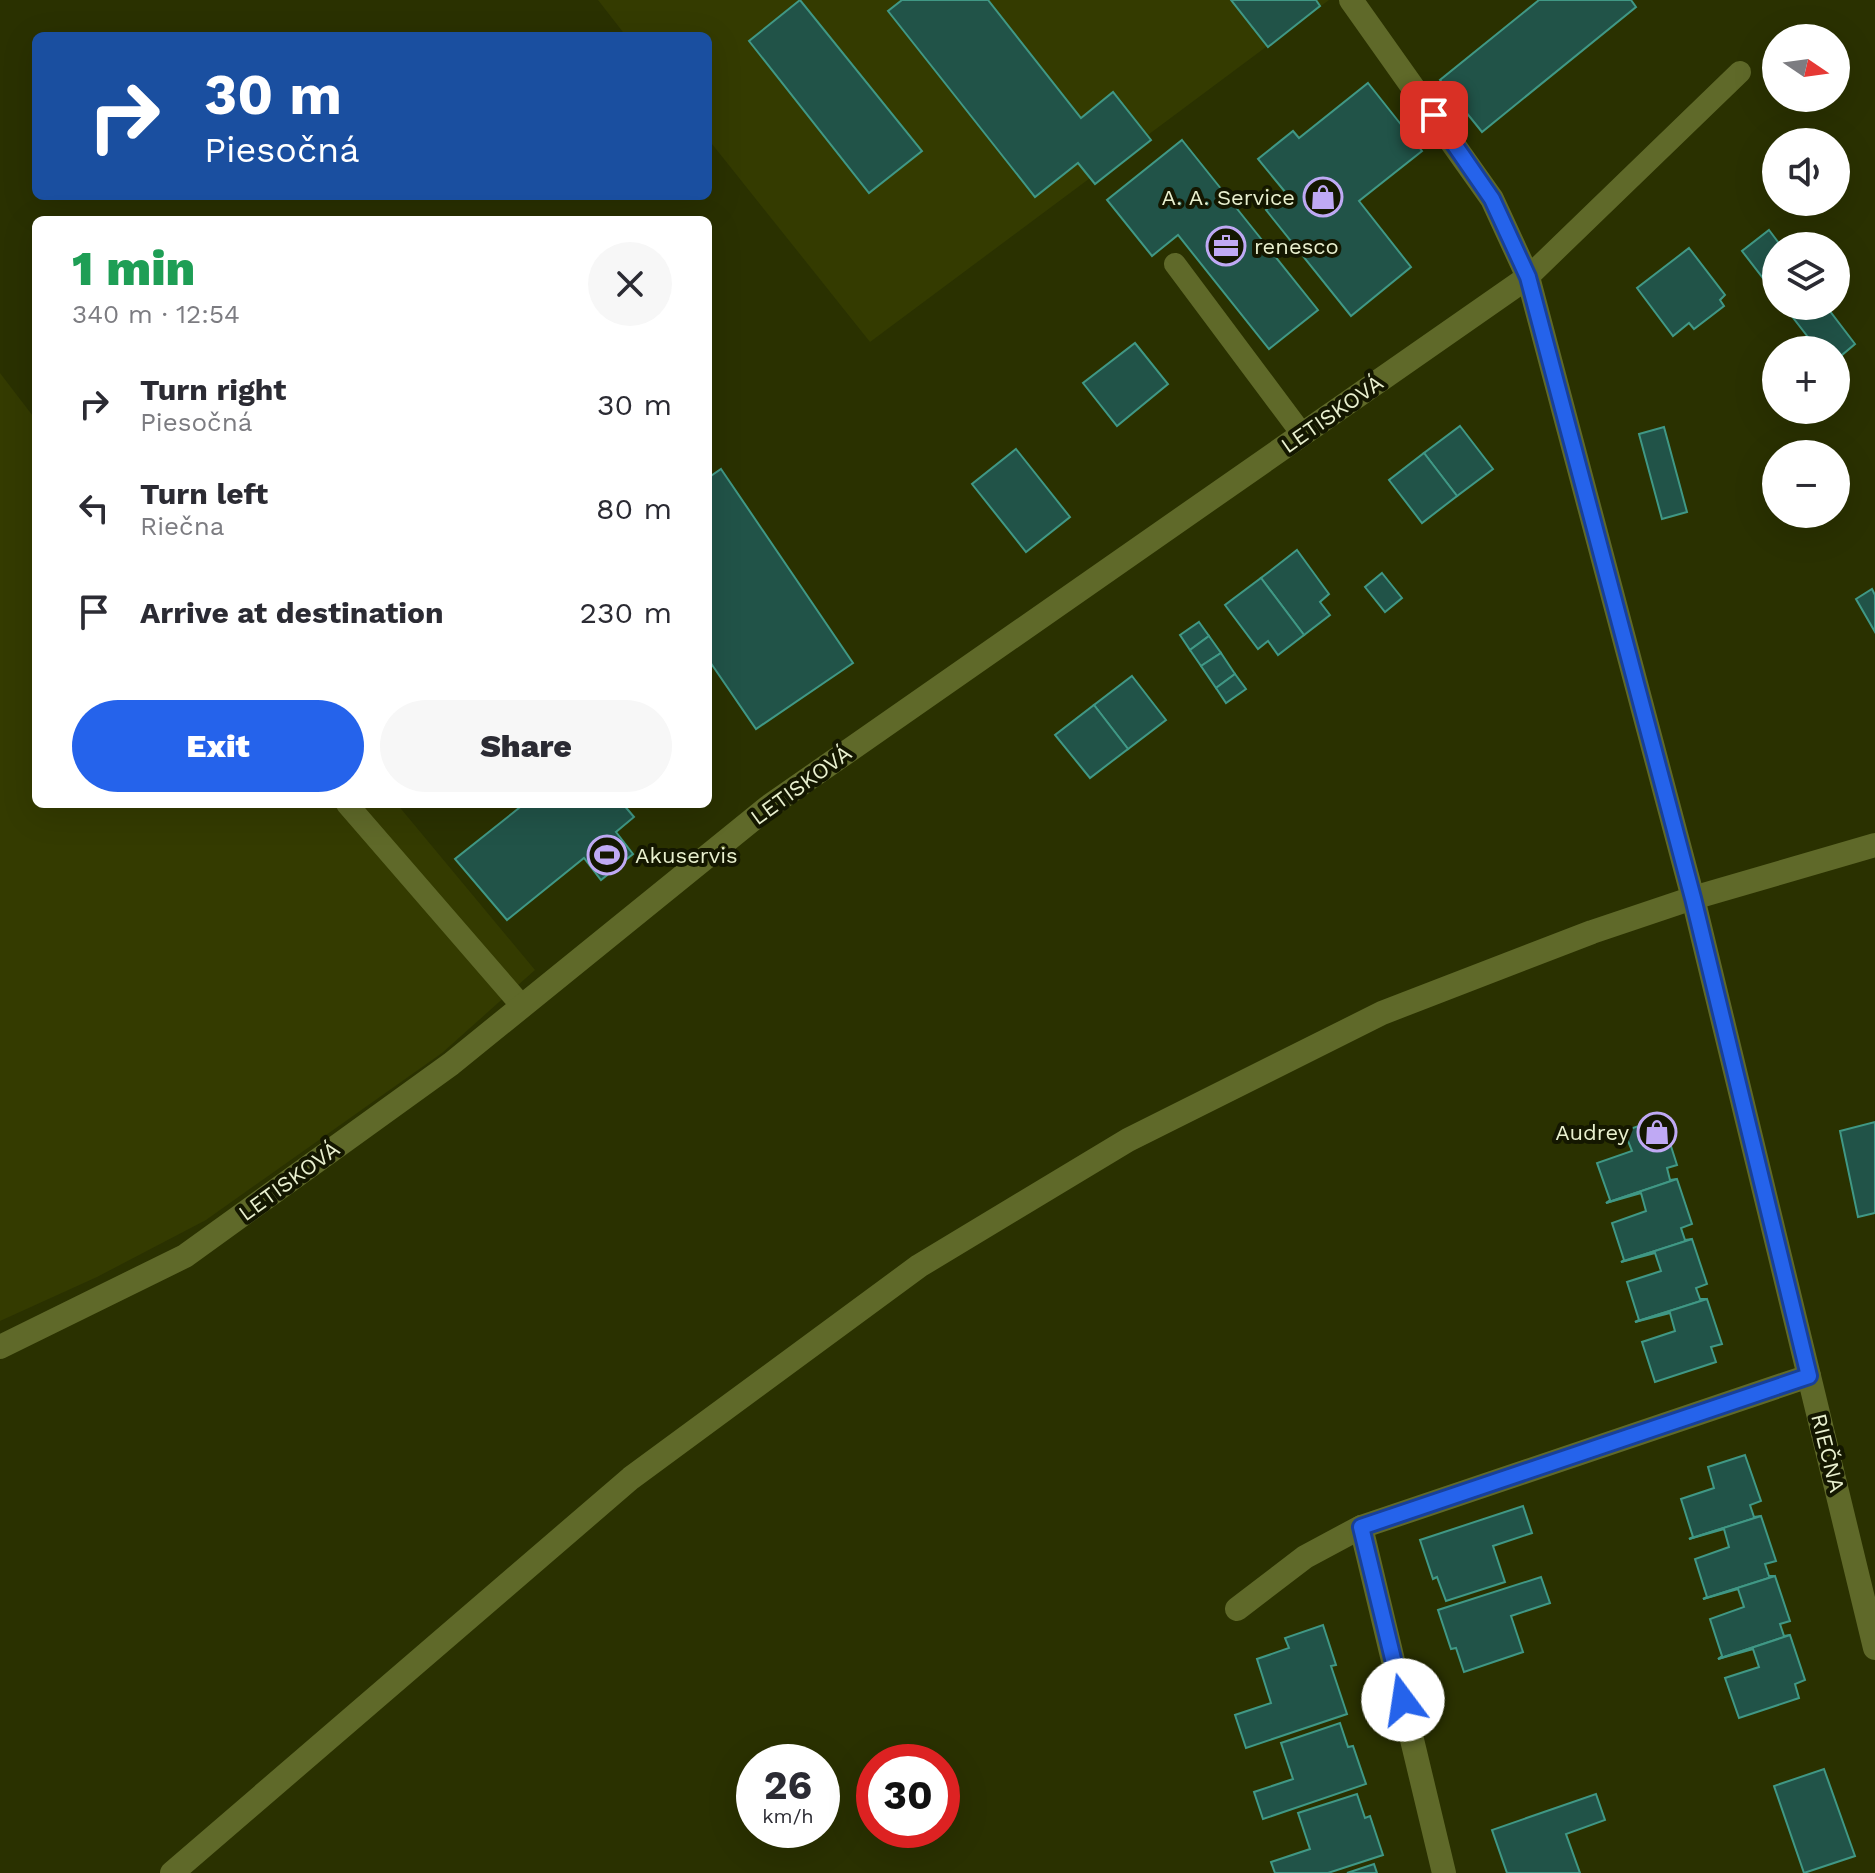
<!DOCTYPE html>
<meta charset="utf-8">
<style>
:root{--surface:#fff;--page:#f7f7f7;--text:#2b2b33;--muted:#7c7c81;--accent:#2563eb}
body{margin:0;font-family:"Work Sans",sans-serif;background:var(--page);color:var(--text);height:100vh;display:flex;flex-direction:column;font-size:30px;white-space:nowrap}
*{box-sizing:border-box;margin:0}
p{font-size:26px;color:var(--muted)}
.icon{flex:none;width:44px;height:44px;fill:none;stroke:currentColor;stroke-width:2;stroke-linecap:round;stroke-linejoin:round}
.map{position:relative;flex:1;overflow:hidden}
.panel{position:absolute;left:32px;top:216px;width:680px;height:592px;display:flex;flex-direction:column;background:var(--surface);border-radius:12px;box-shadow:0 8px 32px #0002}
.panel>*{flex:none}
.top-card{position:absolute;left:32px;top:32px;width:680px;height:168px;border-radius:12px;box-shadow:0 8px 32px #0002;background:#1a4fa0;color:#fff;overflow:hidden}
.needle{width:52px;rotate:103deg}
.fabs{position:absolute;left:1762px;top:24px;display:grid;gap:16px}
.fabs a{display:grid;place-items:center;width:88px;height:88px;border-radius:50%;background:var(--surface);box-shadow:0 8px 32px #0002;font-size:40px}
.speed{position:absolute;left:736px;top:1744px;display:flex;gap:16px;font-size:40px;font-weight:700;text-align:center}
.speed>*{display:grid;place-content:center;width:104px;height:104px;border-radius:50%;background:var(--surface);box-shadow:0 8px 32px #0002;line-height:1}
.speed small{font-size:20px;font-weight:400}
.speed .limit{border:12px solid #d22;background:#fff;color:#111}
.pin{position:absolute;display:grid;place-items:center;width:68px;height:68px;color:#fff;margin:-34px;border-radius:16px;box-shadow:0 4px 12px #0006}
.me{position:absolute;width:88px;margin:-44px;rotate:346deg;stroke-linejoin:round;filter:drop-shadow(0 0 6px #0008)}
.turn{display:flex;align-items:center;gap:28px;height:168px;padding:0 40px;font-size:36px}
.turn .icon{width:104px;height:104px;stroke-width:2.5}
.turn b{display:block;font-size:56px;line-height:68px}
.round{display:grid;place-items:center;flex:none;width:84px;height:84px;border-radius:42px;background:var(--page)}
.overview{display:flex;align-items:center;justify-content:space-between;height:136px;padding:0 40px}
h1{font-size:48px;font-weight:800;line-height:60px;color:#1e9e55}
.button{display:flex;gap:16px;margin-top:auto;padding:16px 40px}
.button a{flex:1;height:92px;border-radius:48px;background:var(--accent);color:#fff;font-size:32px;font-weight:800;line-height:92px;text-align:center}
.button a+a{background:var(--page);color:var(--text)}
ul{padding:0;list-style:none}
li{display:flex;align-items:center;gap:24px;height:104px;padding:0 40px}
li div{flex:1}
li b{display:block;font-size:30px}
li em{font-style:normal}
.map>svg:first-child{display:block}
.built{fill:#343b00}
.building{fill:#215348;stroke:#409885;stroke-width:2}
.lines{fill:none;stroke-linecap:round;stroke-linejoin:round}
.lane{stroke:#5f6929;stroke-width:22}
.street{stroke:#5f6929;stroke-width:24}
.route-casing{stroke:#184099;stroke-width:20}
.route{stroke:#2563eb;stroke-width:14}
.labels{text-anchor:middle;dominant-baseline:central;stroke-width:8;stroke-linejoin:round;paint-order:stroke}
.poi-label{font-size:22px;fill:#e9f0cf;stroke:#141700;text-anchor:end}
.street-label{font-size:22px;fill:#e9f0cf;stroke:#141700}
</style>
<div class="map">
<svg width="1875" height="1873" viewBox="0 0 1875 1873">
<rect width="100%" height="100%" fill="#2a3100"/>
<g class="built">
<polygon points="598,0 1329,0 870,342 708,139 708,36 626,36"/>
<polygon points="0,373 36,420 36,804 397,804 535,970 442,1053 206,1220 97,1277 0,1321"/>
</g>
<g class="building">
<polygon points="800,0 922,151 869,193 749,41"/>
<polygon points="902,0 988,0 1081,118 1113,92 1151,140 1095,184 1078,163 1035,197 888,11"/>
<polygon points="1231,0 1316,0 1320,6 1268,47"/>
<polygon points="1539,0 1631,0 1636,7 1482,132 1440,80"/>
<polygon points="1368,83 1422,151 1359,201 1411,267 1351,316 1266,210 1286,193 1258,159 1293,131 1299,138"/>
<polygon points="1182,140 1318,310 1269,349 1178,235 1152,256 1107,200"/>
<polygon points="1769,230 1781,246 1776,246 1776,295 1742,251"/>
<polygon points="1689,248 1725,295 1720,300 1724,306 1694,329 1689,323 1673,336 1637,288"/>
<polygon points="1784,306 1826,306 1855,344 1836,360 1836,350 1818,350"/>
<polygon points="1135,343 1168,384 1117,426 1083,383"/>
<polygon points="1460,426 1493,469 1457,496 1424,453"/>
<polygon points="1664,427 1687,512 1662,519 1639,434"/>
<polygon points="1016,449 1070,517 1026,552 972,484"/>
<polygon points="1424,453 1457,496 1422,523 1389,480"/>
<polygon points="721,469 853,663 756,729 708,659 708,478"/>
<polygon points="1297,550 1329,594 1320,602 1330,615 1304,635 1261,578"/>
<polygon points="1382,573 1402,598 1385,612 1365,587"/>
<polygon points="1261,578 1304,635 1278,655 1268,641 1258,649 1225,605"/>
<polygon points="1872,589 1875,595 1875,632 1856,599"/>
<polygon points="1199,622 1209,636 1190,650 1180,635"/>
<polygon points="1209,636 1221,653 1201,666 1190,650"/>
<polygon points="1221,653 1235,674 1216,688 1201,666"/>
<polygon points="1235,674 1246,689 1226,703 1216,688"/>
<polygon points="1132,676 1166,720 1128,749 1094,705"/>
<polygon points="1094,705 1128,749 1090,778 1055,735"/>
<polygon points="524,804 623,804 634,817 616,832 633,854 601,880 584,858 507,920 455,859"/>
<polygon points="1662,1118 1677,1165 1667,1168 1670,1180 1677,1179 1606,1203 1610,1200 1597,1163 1632,1151 1624,1131"/>
<polygon points="1875,1122 1875,1213 1858,1217 1840,1131"/>
<polygon points="1677,1179 1692,1224 1681,1228 1685,1240 1692,1239 1621,1262 1624,1260 1612,1223 1646,1211 1641,1193 1606,1203"/>
<polygon points="1692,1239 1707,1284 1696,1288 1700,1299 1707,1299 1635,1322 1639,1320 1627,1282 1661,1271 1655,1253 1621,1262"/>
<polygon points="1707,1299 1722,1344 1711,1347 1716,1362 1655,1382 1642,1342 1675,1331 1670,1313 1635,1322"/>
<polygon points="1745,1455 1761,1501 1750,1505 1754,1517 1761,1516 1689,1539 1693,1537 1681,1499 1714,1488 1708,1467"/>
<polygon points="1523,1506 1532,1533 1493,1546 1505,1582 1446,1601 1437,1577 1433,1579 1420,1540"/>
<polygon points="1761,1516 1776,1561 1765,1564 1769,1576 1775,1576 1703,1599 1707,1597 1695,1559 1729,1547 1724,1529 1689,1539"/>
<polygon points="1775,1576 1790,1621 1780,1624 1784,1636 1790,1635 1718,1659 1722,1656 1710,1619 1744,1607 1738,1589 1703,1599"/>
<polygon points="1541,1577 1550,1603 1511,1616 1523,1652 1464,1672 1456,1648 1451,1649 1438,1610"/>
<polygon points="1323,1625 1336,1665 1331,1666 1347,1714 1246,1748 1235,1715 1271,1703 1257,1659 1289,1648 1285,1638"/>
<polygon points="1790,1635 1805,1680 1795,1684 1799,1698 1739,1718 1725,1678 1759,1667 1753,1649 1718,1659"/>
<polygon points="1340,1723 1348,1747 1353,1746 1366,1784 1263,1819 1254,1792 1293,1779 1281,1743"/>
<polygon points="1824,1769 1855,1856 1804,1873 1774,1786"/>
<polygon points="1357,1794 1365,1818 1370,1816 1383,1855 1328,1873 1275,1873 1271,1862 1310,1849 1298,1813"/>
<polygon points="1596,1794 1605,1820 1566,1834 1580,1873 1507,1873 1492,1830"/>
<polygon points="1374,1864 1377,1873 1347,1873"/>
</g>
<g class="lines">
<g class="lane">
<polyline points="1175,264 1302,434"/>
<polyline points="1528,277 1740,72"/>
<polyline points="347,804 522,1006"/>
</g>
<g class="street">
<polyline points="1351,0 1492,199 1528,277 1693,898 1875,1648"/>
<polyline points="0,1347 185,1256 451,1064 768,807 1528,277"/>
<polyline points="1237,1609 1305,1557 1361,1527"/>
<polyline points="172,1873 631,1478 919,1266 1128,1140 1382,1013 1592,932 1693,898 1875,845"/>
<polyline points="1444,1873 1361,1527 1809,1376"/>
</g>
</g>
<g class="lines">
<g class="route-casing">
<polyline id="route" points="1403,1700 1361,1527 1809,1376 1693,898 1528,277 1492,199 1434,115"/>
</g>
<use href="#route" class="route"/>
</g>
<defs>
<g id="shop-ring" transform="scale(2)"><circle r="9.5" fill="#141700" stroke="#bfa9f4" stroke-width="1.5"/><path d="M-5-2.5h2.3a2.7 3.5 0 0 1 5.4 0H5L5.5 6h-11ZM-1.5-2.5h3a1.5 2.3 0 0 0-3 0Z" fill="#bfa9f4"/></g>
<g id="office-ring" transform="scale(2)"><circle r="9.5" fill="#141700" stroke="#bfa9f4" stroke-width="1.5"/><path d="M-6-3h4V-5.5h4V-3h4V5H-6ZM-1-4.5V-3h2v-1.5ZM-6 0V1H6V0Z" fill="#bfa9f4"/></g>
<g id="stadium-ring" transform="scale(2)"><circle r="9.5" fill="#141700" stroke="#bfa9f4" stroke-width="1.5"/><path d="M0-5a6.5 5 0 1 0 0 10a6.5 5 0 1 0 0-10ZM-3.5-1.8h7v3.6h-7Z" fill="#bfa9f4"/></g>
</defs>
<g fill-rule="evenodd">
<use href="#shop-ring" x="1323" y="197"/>
<use href="#office-ring" x="1226" y="246"/>
<use href="#stadium-ring" x="607" y="855"/>
<use href="#shop-ring" x="1657" y="1132"/>
</g>
<g class="labels">
<g class="poi-label">
<text x="1295" y="197">A. A. Service</text>
<text x="1254" y="246" text-anchor="start">renesco</text>
<text x="635" y="855" text-anchor="start">Akuservis</text>
<text x="1629" y="1132">Audrey</text>
</g>
<g class="street-label">
<text transform="translate(1332 414) rotate(-35)">LETISKOVÁ</text>
<text transform="translate(801 785) rotate(-36)">LETISKOVÁ</text>
<text transform="translate(289 1181) rotate(-36)">LETISKOVÁ</text>
<text transform="translate(1828 1453) rotate(76)">RIEČNA</text>
</g>
</g>
</svg>
<div class="fabs">
<a><svg class="needle" viewBox="-14 -14 28 28"><path d="M0-13l5 13h-10z" fill="#e53935"/><path d="M0 13l5-13h-10z" fill="#7c7c81"/></svg></a>
<a><svg class="icon" aria-label="sound" viewBox="0 0 24 24"><path d="M4 9h4l5-4v14l-5-4H4zM17 9q2 3 0 6"/></svg></a>
<a><svg class="icon" aria-label="layers" viewBox="0 0 24 24"><path d="M12 4l9 5-9 5-9-5zM3 14l9 5 9-5"/></svg></a>
<a>+</a>
<a>−</a>
</div>
<div class="speed"><div>26<small>km/h</small></div><div class="limit">30</div></div>
<div class="pin" style="left:1434px;top:115px;background:#d93025"><svg class="icon" aria-label="arrive" viewBox="0 0 24 24"><path d="M6 21V4h12l-3 4 3 4H6"/></svg></div>
<svg class="me" style="left:1403px;top:1700px" viewBox="-20 -20 40 40"><circle r="19" fill="#fff"/><path d="M0-13L10 11 0 6-10 11z" fill="#2563eb"/></svg>
<div class="top-card">
<div class="turn"><svg class="icon" aria-label="right" viewBox="0 0 24 24"><path d="M7 20v-9h11M14 6l5 5-5 5"/></svg><div><b>30 m</b>Piesočná</div></div>
</div>
<section class="panel">
<div class="overview"><div><h1>1 min</h1><p>340 m · 12:54</p></div><a class="round"><svg class="icon" aria-label="close" viewBox="0 0 24 24"><path d="M6 6l12 12M18 6L6 18"/></svg></a></div>
<ul>
<li><svg class="icon" aria-label="right" viewBox="0 0 24 24"><path d="M7 20v-9h11M14 6l5 5-5 5"/></svg><div><b>Turn right</b><p>Piesočná</p></div><em>30 m</em></li>
<li><svg class="icon" aria-label="left" viewBox="0 0 24 24"><path d="M17 20v-9H6M10 6l-5 5 5 5"/></svg><div><b>Turn left</b><p>Riečna</p></div><em>80 m</em></li>
<li><svg class="icon" aria-label="arrive" viewBox="0 0 24 24"><path d="M6 21V4h12l-3 4 3 4H6"/></svg><div><b>Arrive at destination</b></div><em>230 m</em></li>
</ul>
<div class="button"><a>Exit</a><a>Share</a></div>
</section>
</div>
